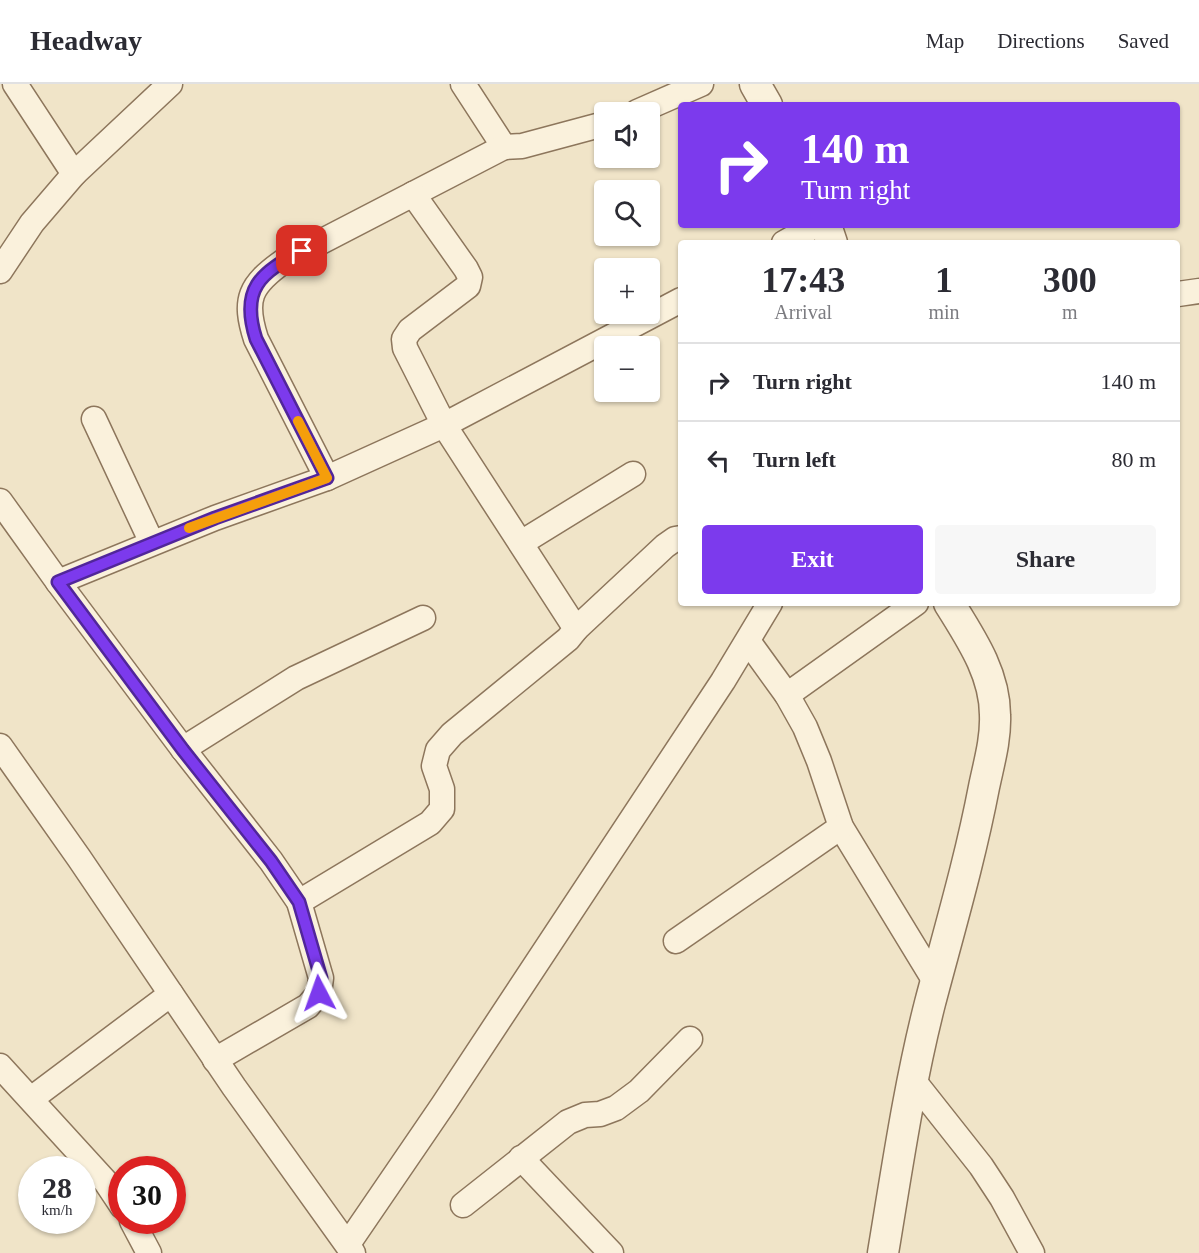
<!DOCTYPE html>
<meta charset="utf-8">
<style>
:root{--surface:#fff;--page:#f7f7f7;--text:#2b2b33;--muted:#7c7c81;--line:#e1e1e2;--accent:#7c3aed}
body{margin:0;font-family:"Times New Roman",serif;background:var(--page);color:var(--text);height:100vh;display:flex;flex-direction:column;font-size:22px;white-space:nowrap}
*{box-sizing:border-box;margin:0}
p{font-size:20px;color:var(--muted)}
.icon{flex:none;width:33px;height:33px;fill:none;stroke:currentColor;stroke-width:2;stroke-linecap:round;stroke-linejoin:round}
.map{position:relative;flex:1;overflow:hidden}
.panel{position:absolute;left:678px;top:156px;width:502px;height:366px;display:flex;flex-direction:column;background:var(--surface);border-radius:6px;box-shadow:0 2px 4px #0004}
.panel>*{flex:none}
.hud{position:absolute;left:678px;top:18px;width:502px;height:126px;border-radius:6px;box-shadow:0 2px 4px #0004;background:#7c3aed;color:#fff;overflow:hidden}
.controls{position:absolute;left:594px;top:18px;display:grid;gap:12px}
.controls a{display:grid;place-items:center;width:66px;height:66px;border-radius:6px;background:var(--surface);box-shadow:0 2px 4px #0004;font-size:30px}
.speed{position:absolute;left:18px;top:1072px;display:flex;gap:12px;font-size:30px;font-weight:700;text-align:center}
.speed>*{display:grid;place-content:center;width:78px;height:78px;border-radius:50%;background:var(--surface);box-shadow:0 2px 4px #0004;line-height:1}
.speed small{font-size:15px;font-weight:400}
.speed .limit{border:9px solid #d22;background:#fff;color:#111}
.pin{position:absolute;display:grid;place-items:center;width:51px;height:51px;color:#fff;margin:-26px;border-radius:12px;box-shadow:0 3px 9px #0006}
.me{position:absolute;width:66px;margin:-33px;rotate:356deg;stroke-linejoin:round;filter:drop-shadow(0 0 4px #0008)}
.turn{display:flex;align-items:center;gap:21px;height:126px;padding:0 24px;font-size:27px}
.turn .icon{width:78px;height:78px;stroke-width:2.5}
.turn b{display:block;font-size:42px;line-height:51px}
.eta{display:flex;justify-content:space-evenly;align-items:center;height:102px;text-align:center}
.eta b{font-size:36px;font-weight:700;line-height:42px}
.action{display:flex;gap:12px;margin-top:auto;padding:12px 24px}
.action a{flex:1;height:69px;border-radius:6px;background:var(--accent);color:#fff;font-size:24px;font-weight:700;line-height:69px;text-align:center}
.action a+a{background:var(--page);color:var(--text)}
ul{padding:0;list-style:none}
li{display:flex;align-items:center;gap:18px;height:78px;padding:0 24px;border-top:2px solid var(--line)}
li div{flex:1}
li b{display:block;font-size:22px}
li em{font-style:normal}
header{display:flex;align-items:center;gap:36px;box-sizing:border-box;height:84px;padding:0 30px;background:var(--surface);border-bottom:2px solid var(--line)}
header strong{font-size:28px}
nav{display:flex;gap:33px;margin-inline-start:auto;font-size:21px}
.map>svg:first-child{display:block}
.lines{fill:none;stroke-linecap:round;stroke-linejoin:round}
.minor-casing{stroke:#8d765c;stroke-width:27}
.tertiary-casing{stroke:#8d765c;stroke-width:33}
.minor{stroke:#faf1dc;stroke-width:24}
.tertiary{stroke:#faf1dc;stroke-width:30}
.route-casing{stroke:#51269a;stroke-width:15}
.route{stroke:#7c3aed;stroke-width:10}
.slow{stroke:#f59e0b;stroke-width:10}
</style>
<header>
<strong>Headway</strong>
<nav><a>Map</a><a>Directions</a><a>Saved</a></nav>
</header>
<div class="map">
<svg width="1199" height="1169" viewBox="0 0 1199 1169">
<rect width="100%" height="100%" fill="#f0e4c8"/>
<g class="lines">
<g class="minor-casing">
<g id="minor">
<polyline points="15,0 74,90"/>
<polyline points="463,0 504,63 522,62 604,40"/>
<polyline points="637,28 701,0"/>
<polyline points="784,159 816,141"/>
<polyline points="0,187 32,139 74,90 170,0"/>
<polyline points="1178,210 1199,207"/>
<polyline points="94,335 152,459"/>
<path d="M327 394 256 255C243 215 250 201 284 177L504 63"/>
<polyline points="0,417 58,498 183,665 271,777 299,818 321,894 319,909 308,922 215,976"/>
<polyline points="521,459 633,390"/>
<polyline points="58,498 215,434 327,394 444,341 681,216"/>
<polyline points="576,545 665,462 675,455 681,454"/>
<polyline points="748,557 787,611 805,643 819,677 841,743 936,899"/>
<polyline points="787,611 916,519"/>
<polyline points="0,662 79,774 234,1003 353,1169"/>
<polyline points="183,665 296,594 423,534"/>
<polyline points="299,818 430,739 442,725 442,705 434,682 438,666 452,650 568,555 576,545 444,341 405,264 404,255 410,246 468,202 470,193 466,185 413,110"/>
<polyline points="676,857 841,743"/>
<polyline points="0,982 106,1098 122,1122"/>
<polyline points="913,996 981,1082 1002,1114 1032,1169"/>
<polyline points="31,1015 171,910"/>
<polyline points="521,1074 611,1169"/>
<polyline points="463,1121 568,1038 585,1031 600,1030 616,1024 639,1007 690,955"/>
<polyline points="132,1137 149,1169"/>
<polyline points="348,1160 443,1021 723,597 770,519"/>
</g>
</g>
<g class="tertiary-casing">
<g id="tertiary">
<polyline points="755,0 767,21"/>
<polyline points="826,141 832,159"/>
<path d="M883 1169C897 1085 909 1001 930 919 949 847 970 776 984 703 989 679 996 655 995 631 995 589 970 553 949 519"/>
</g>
</g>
<use href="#minor" class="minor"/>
<use href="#tertiary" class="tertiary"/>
</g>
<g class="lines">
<g class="route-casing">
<path id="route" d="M302 167C260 189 240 205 256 255L327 394 215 434 58 498 183 666 271 777 299 818 321 894 319 909"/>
</g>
<use href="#route" class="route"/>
<polyline class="slow" points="189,444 327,394 298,337"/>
</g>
</svg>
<div class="controls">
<a><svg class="icon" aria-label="sound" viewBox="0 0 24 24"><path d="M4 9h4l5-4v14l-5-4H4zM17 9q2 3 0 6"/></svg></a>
<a><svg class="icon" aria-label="search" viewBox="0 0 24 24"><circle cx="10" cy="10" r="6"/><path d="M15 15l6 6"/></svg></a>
<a>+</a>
<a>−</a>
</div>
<div class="speed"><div>28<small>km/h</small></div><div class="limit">30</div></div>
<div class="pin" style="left:302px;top:167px;background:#d93025"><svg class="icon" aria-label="arrive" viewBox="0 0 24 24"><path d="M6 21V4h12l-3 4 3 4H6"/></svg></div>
<svg class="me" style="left:319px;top:909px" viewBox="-20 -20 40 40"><path d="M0-17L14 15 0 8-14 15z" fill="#7c3aed" stroke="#fff" stroke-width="4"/></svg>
<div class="hud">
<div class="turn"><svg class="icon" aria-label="right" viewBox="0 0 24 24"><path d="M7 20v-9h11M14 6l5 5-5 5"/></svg><div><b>140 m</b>Turn right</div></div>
</div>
<section class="panel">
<div class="eta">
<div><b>17:43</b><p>Arrival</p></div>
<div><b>1</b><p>min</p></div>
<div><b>300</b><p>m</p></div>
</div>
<ul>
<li><svg class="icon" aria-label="right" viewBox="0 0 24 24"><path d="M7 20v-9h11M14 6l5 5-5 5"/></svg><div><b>Turn right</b></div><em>140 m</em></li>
<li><svg class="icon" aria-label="left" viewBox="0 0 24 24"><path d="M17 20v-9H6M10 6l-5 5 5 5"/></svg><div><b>Turn left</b></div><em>80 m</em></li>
</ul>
<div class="action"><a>Exit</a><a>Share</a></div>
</section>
</div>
